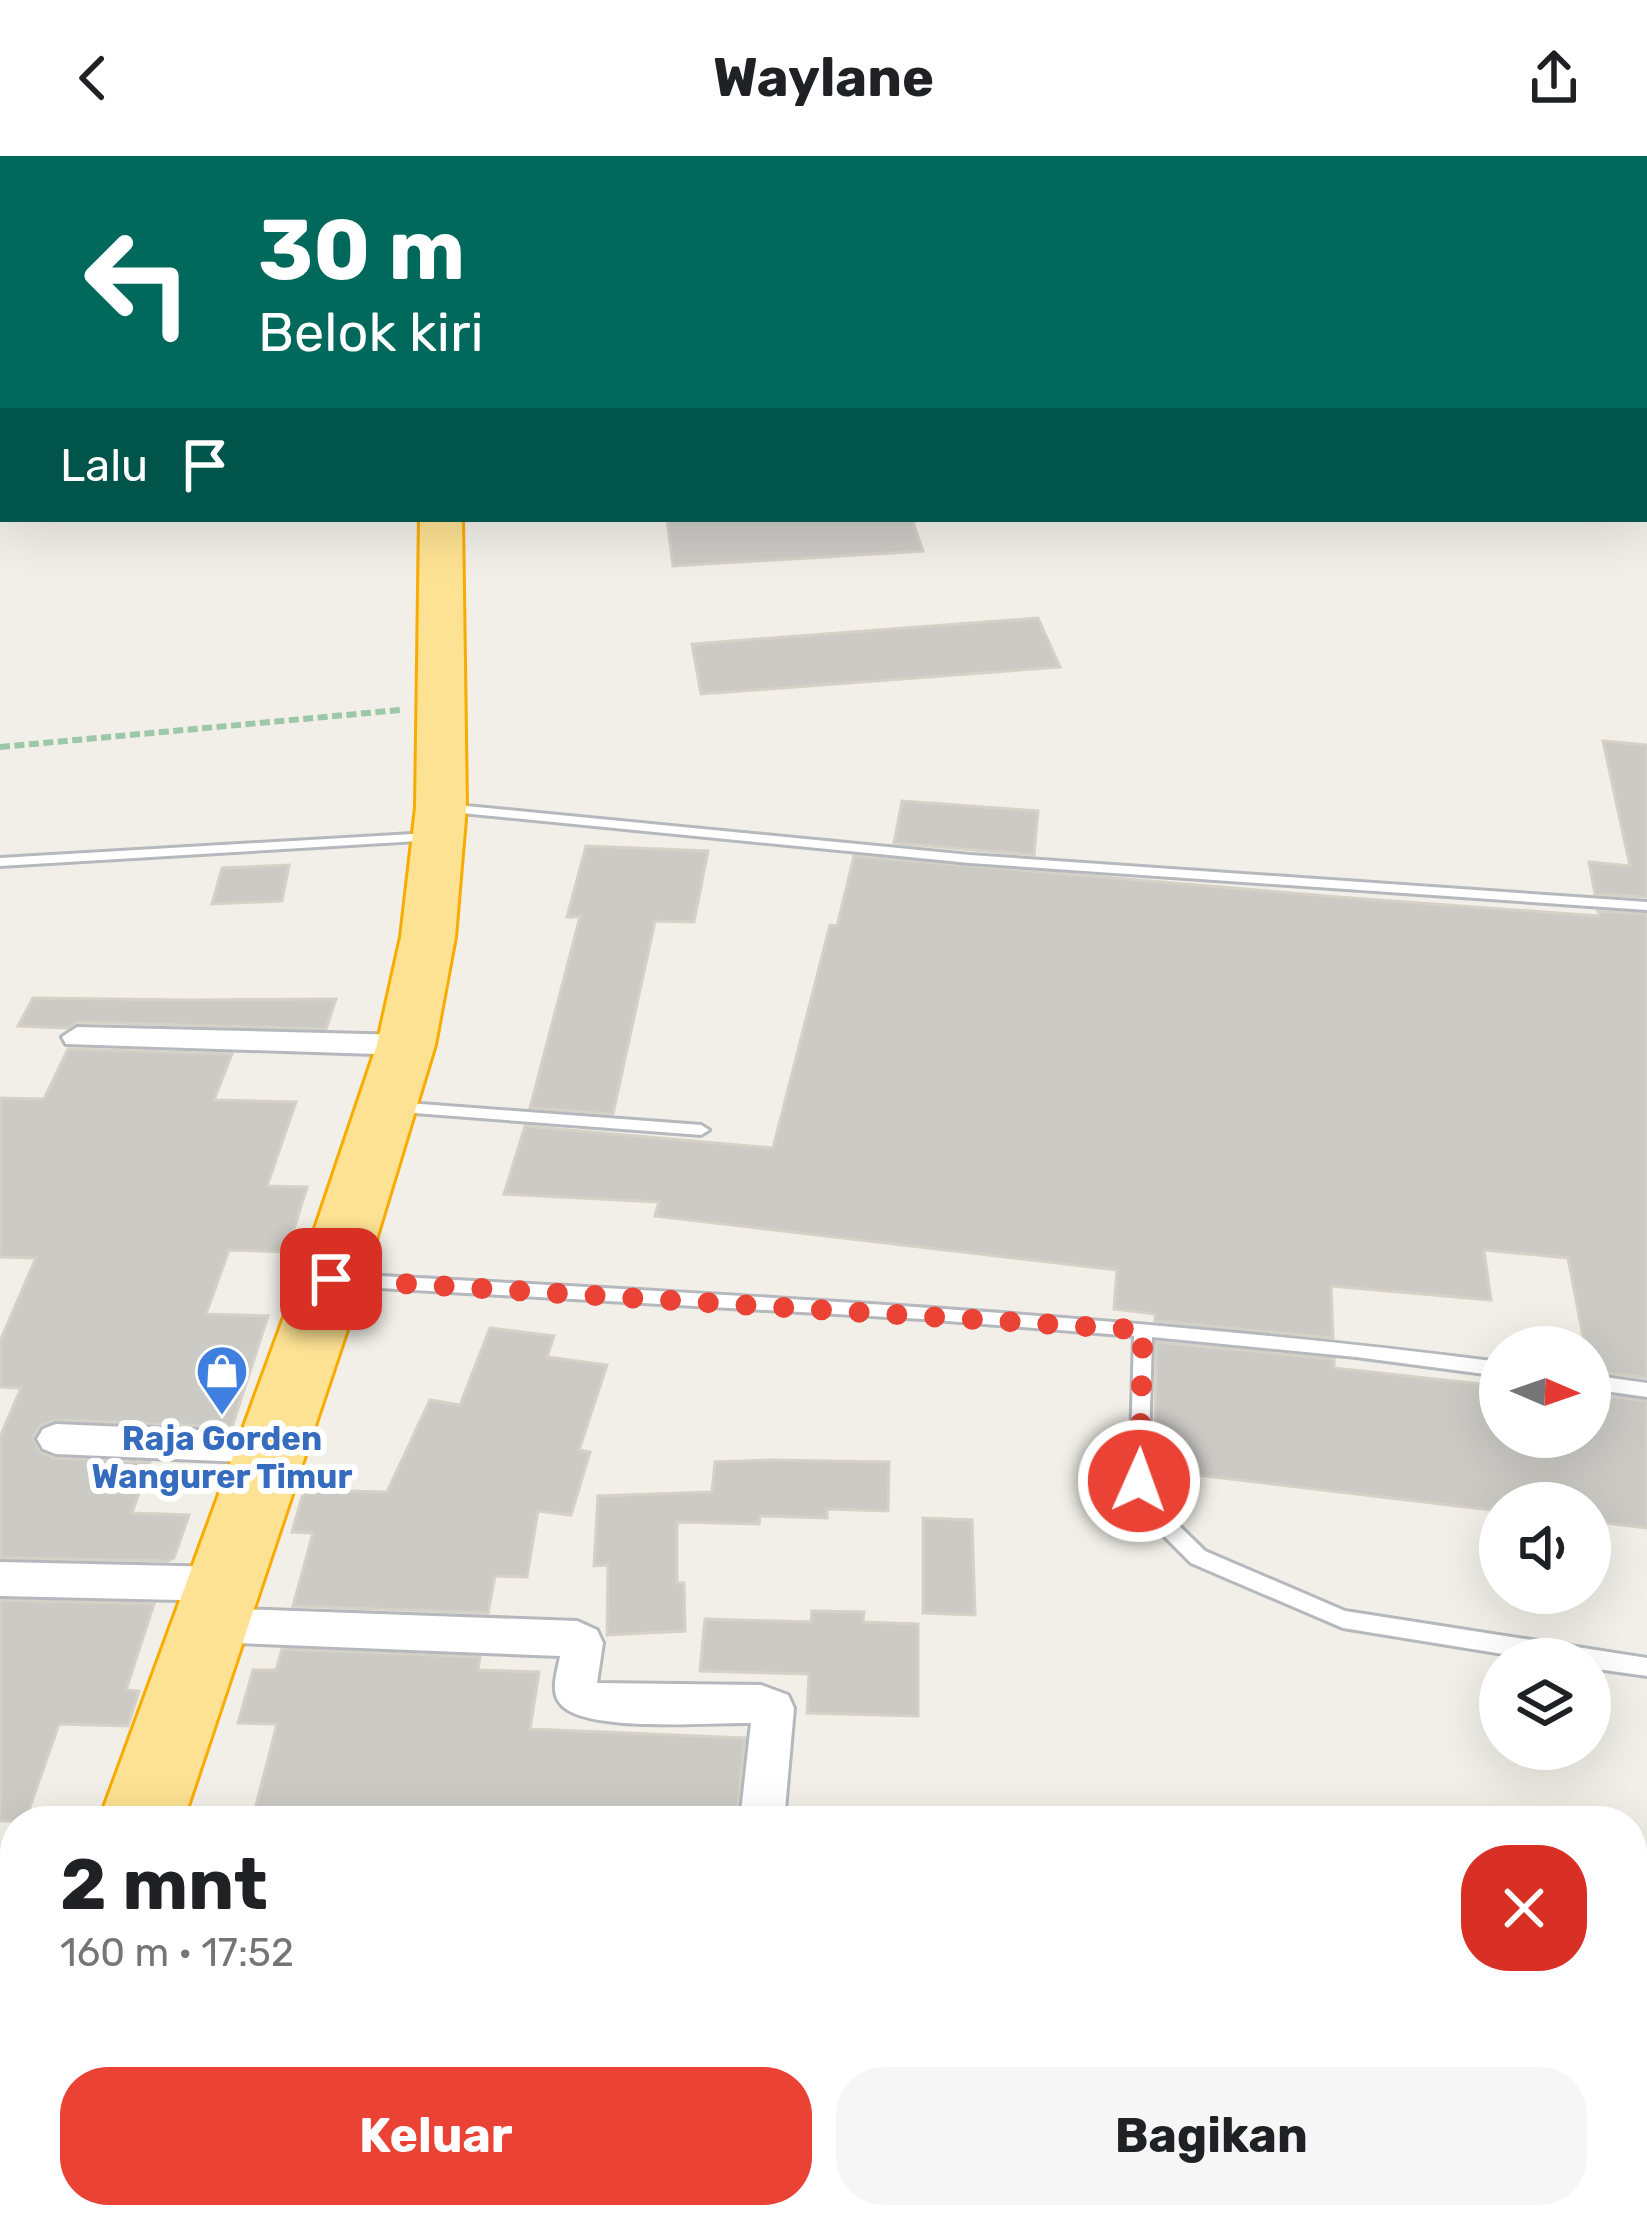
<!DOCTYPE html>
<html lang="id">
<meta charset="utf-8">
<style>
:root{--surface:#fff;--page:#f6f6f6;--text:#202124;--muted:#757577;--accent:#ea4335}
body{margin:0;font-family:Rubik,sans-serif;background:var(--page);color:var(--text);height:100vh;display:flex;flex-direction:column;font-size:45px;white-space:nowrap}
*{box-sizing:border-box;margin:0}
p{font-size:39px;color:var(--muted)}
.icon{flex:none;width:66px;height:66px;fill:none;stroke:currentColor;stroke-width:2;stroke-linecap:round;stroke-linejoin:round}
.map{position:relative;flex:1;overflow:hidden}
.side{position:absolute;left:0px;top:1650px;width:1647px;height:423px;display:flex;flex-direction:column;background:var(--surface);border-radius:48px 48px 0 0;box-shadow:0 12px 48px #0002}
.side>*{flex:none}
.hud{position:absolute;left:0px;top:0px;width:1647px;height:366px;box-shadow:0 12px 48px #0002;background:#00695c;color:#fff;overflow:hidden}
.needle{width:78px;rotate:92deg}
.fabs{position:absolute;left:1479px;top:1170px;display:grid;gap:24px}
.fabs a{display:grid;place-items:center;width:132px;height:132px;border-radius:50%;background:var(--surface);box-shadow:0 12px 48px #0002;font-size:60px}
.pin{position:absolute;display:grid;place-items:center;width:102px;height:102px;color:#fff;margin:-51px;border-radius:24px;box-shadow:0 6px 18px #0006}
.me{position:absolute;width:132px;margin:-66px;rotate:2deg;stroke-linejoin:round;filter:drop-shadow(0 0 9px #0008)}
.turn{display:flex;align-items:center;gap:42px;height:252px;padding:0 60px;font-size:54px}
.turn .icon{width:156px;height:156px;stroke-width:2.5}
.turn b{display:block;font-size:84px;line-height:102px}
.then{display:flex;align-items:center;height:114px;padding:0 60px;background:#0003;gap:24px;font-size:45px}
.round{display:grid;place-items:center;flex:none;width:126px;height:126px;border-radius:48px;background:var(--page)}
.overview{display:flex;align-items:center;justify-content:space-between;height:204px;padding:0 60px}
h1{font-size:72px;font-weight:700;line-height:90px}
.cta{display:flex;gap:24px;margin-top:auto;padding:24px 60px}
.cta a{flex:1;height:138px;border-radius:48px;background:var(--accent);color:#fff;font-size:48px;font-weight:700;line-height:138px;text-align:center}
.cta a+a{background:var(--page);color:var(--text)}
header{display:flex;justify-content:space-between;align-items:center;height:156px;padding:0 60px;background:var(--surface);font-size:54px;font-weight:700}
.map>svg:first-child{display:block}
.building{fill:#cccac5;stroke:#d6d1c6;stroke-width:3}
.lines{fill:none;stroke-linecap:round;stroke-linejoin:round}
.lane-casing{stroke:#b5b8bc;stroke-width:6}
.street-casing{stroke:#b5b8bc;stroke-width:6}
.highway-casing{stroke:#f9ab00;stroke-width:6}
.path{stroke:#9cc7a9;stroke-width:6;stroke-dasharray:10 4.5;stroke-linecap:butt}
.lane{fill:#fff;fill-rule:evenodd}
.street{fill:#fff;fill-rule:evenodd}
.highway{fill:#fde293;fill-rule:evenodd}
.route{stroke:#ea4335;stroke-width:21;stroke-dasharray:0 37.8}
.labels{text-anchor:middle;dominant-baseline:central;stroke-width:12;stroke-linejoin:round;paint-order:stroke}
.shop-label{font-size:33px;font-weight:bold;fill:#366cbe;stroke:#fff}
</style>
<header><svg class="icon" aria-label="back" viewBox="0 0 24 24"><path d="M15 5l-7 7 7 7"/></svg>Waylane<svg class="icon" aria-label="share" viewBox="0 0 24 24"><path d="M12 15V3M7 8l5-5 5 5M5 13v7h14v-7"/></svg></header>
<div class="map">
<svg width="1647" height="2071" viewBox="0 0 1647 2071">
<rect width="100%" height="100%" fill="#f1efe8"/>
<g class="building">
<polygon points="667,363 912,363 923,395 673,410"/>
<polygon points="1038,462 1060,511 701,538 692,488"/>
<polygon points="1603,585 1647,589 1647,741 1595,738 1589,706 1630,710"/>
<polygon points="902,645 1038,655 1034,699 894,687"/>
<polygon points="586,690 708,695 694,766 655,765 613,958 530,952 580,761 567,761"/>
<polygon points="854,700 1351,742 1599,760 1598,755 1647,758 1647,1222 1590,1215 1590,1191 1585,1191 1568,1102 1484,1094 1491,1144 1331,1130 1333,1182 1155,1165 1155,1158 1114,1153 1117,1114 655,1060 659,1046 504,1038 525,970 773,992 830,769 837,770"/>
<polygon points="289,709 282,745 212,748 222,712"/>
<polygon points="33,842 187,844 336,843 326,873 77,866 67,872 18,870"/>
<polygon points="68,893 232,898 214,944 296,946 267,1030 307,1031 287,1096 229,1094 206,1158 268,1160 232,1271 56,1264 41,1269 33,1281 39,1295 54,1302 150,1306 132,1357 189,1359 174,1402 168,1405 0,1402 0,1281 21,1232 0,1231 0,1185 36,1102 0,1101 0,942 44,943"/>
<polygon points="490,1172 554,1180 547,1201 607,1209 579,1294 590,1296 571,1359 538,1355 527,1421 495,1420 488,1457 293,1450 313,1377 292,1376 304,1334 387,1336 430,1244 460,1249"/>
<polygon points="1156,1186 1334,1203 1334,1212 1500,1230 1500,1281 1590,1281 1590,1238 1647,1245 1647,1372 1590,1365 1590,1347 1500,1347 1500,1355 1155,1314"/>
<polygon points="770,1304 889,1306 888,1355 827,1353 827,1362 760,1360 759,1368 677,1366 677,1427 684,1427 685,1475 607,1479 608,1409 594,1410 598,1340 712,1336 715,1306"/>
<polygon points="923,1362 972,1364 975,1459 923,1457"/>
<polygon points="0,1444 154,1448 126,1534 139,1535 128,1570 59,1568 25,1665 0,1665"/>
<polygon points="812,1455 864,1456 863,1466 918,1468 918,1560 807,1557 809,1518 700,1515 705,1463 811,1466"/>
<polygon points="282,1493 480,1501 478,1514 539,1516 530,1573 745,1582 736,1665 512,1660 511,1664 252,1665 277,1568 238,1567 253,1514 276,1514"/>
</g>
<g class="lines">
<g class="lane-casing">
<g id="lane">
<polygon points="420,0 468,0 464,2 418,3"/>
<rect x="527" y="0" width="8" height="3"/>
<rect x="0" y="40" width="3" height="4"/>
<polygon points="446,648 970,699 1647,746 1647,754 970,707 441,655 441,649"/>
<polygon points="430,677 435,678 435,684 0,710 0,702"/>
<polygon points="394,946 701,969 709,974 701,979 388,955 386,951 388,947"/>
<path d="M344 1118C730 1139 1116 1157 1500 1206V1220L1356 1201 1152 1181 1148 1325 1161 1352 1205 1395 1345 1455 1647 1502V1520L1590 1512V1503H1534L1343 1472 1191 1407 1147 1363 1130 1325 1134 1180 923 1163 344 1130 338 1129 335 1124 338 1119Z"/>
<polygon points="1590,1219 1647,1227 1647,1241 1590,1233"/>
</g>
</g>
<g class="street-casing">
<g id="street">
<rect x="0" y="101" width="3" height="10"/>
<rect x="0" y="139" width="3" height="10"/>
<rect x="0" y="180" width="3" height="12"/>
<rect x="0" y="224" width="3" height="12"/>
<rect x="0" y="275" width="3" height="12"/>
<polygon points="77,871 406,879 421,889 406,899 66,888 62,881"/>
<polygon points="56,1268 269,1277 282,1281 288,1292 282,1303 269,1307 56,1298 43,1293 37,1283 43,1273"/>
<polygon points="0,1406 225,1411 239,1416 245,1428 239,1440 225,1445 0,1440"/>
<path d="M210 1452 577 1465 597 1474 603 1487 597 1527 761 1529 788 1539 794 1552 784 1665H740L751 1567C711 1566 579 1578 559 1546 550 1533 558 1514 560 1500L210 1486 196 1481 190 1469 196 1457Z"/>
<rect x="0" y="1765" width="15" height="46"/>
<polygon points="1632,2016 1647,2017 1647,2067 1614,2058 1632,2058"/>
<polygon points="118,2058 405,2058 410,2071 123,2071"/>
<polygon points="688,2058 738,2058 736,2071 686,2071"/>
<polygon points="873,2058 1021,2058 1016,2071 868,2071"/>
<polygon points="1546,2058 1596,2058 1600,2071 1550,2071"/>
</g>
</g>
<g class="highway-casing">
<g id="highway">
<rect x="406" y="0" width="30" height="3"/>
<polygon points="420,363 462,363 466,651 455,781 435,889 364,1123 183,1665 99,1665 298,1123 377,889 401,781 416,651"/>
<polygon points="15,2008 15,2058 63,2058 59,2071 0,2071 0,2014"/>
</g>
</g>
<polyline class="path" points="0,591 400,554"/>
<use href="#lane" class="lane"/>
<use href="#street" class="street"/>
<use href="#highway" class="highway"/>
</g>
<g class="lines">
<polyline class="route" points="331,1123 1143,1174 1139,1325"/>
</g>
<defs>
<g id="shop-pin" transform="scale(2.7)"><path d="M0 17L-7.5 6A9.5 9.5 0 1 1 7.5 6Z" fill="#3f7fe0" stroke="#fff"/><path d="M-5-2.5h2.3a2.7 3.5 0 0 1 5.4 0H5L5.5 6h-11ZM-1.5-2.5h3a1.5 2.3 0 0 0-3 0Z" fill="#fff"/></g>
</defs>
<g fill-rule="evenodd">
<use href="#shop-pin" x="222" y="1215"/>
</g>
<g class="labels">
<g class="shop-label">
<text x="222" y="1282">Raja Gorden<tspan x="222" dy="38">Wangurer Timur</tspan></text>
</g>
</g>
</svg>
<div class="fabs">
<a><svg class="needle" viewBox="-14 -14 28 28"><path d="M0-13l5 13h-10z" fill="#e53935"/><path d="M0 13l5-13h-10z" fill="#757577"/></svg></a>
<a><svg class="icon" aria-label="sound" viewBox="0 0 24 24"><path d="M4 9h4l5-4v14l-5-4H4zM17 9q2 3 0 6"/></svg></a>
<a><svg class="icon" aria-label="layers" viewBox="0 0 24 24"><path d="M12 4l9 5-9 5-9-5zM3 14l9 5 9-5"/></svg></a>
</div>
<div class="pin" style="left:331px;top:1123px;background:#d93025"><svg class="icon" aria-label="arrive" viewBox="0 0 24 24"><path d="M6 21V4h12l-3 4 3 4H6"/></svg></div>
<svg class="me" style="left:1139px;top:1325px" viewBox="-20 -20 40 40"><circle r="17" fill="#ea4335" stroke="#fff" stroke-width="3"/><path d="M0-11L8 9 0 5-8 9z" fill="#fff"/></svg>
<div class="hud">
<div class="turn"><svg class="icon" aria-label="left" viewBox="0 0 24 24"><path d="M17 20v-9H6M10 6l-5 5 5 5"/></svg><div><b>30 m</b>Belok kiri</div></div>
<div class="then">Lalu<svg class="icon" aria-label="arrive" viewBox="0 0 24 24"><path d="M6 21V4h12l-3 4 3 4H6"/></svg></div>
</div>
<section class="side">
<div class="overview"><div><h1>2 mnt</h1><p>160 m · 17:52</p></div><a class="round" style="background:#d93025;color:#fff"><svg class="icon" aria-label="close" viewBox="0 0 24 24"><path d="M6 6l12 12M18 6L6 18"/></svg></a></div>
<div class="cta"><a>Keluar</a><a>Bagikan</a></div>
</section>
</div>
